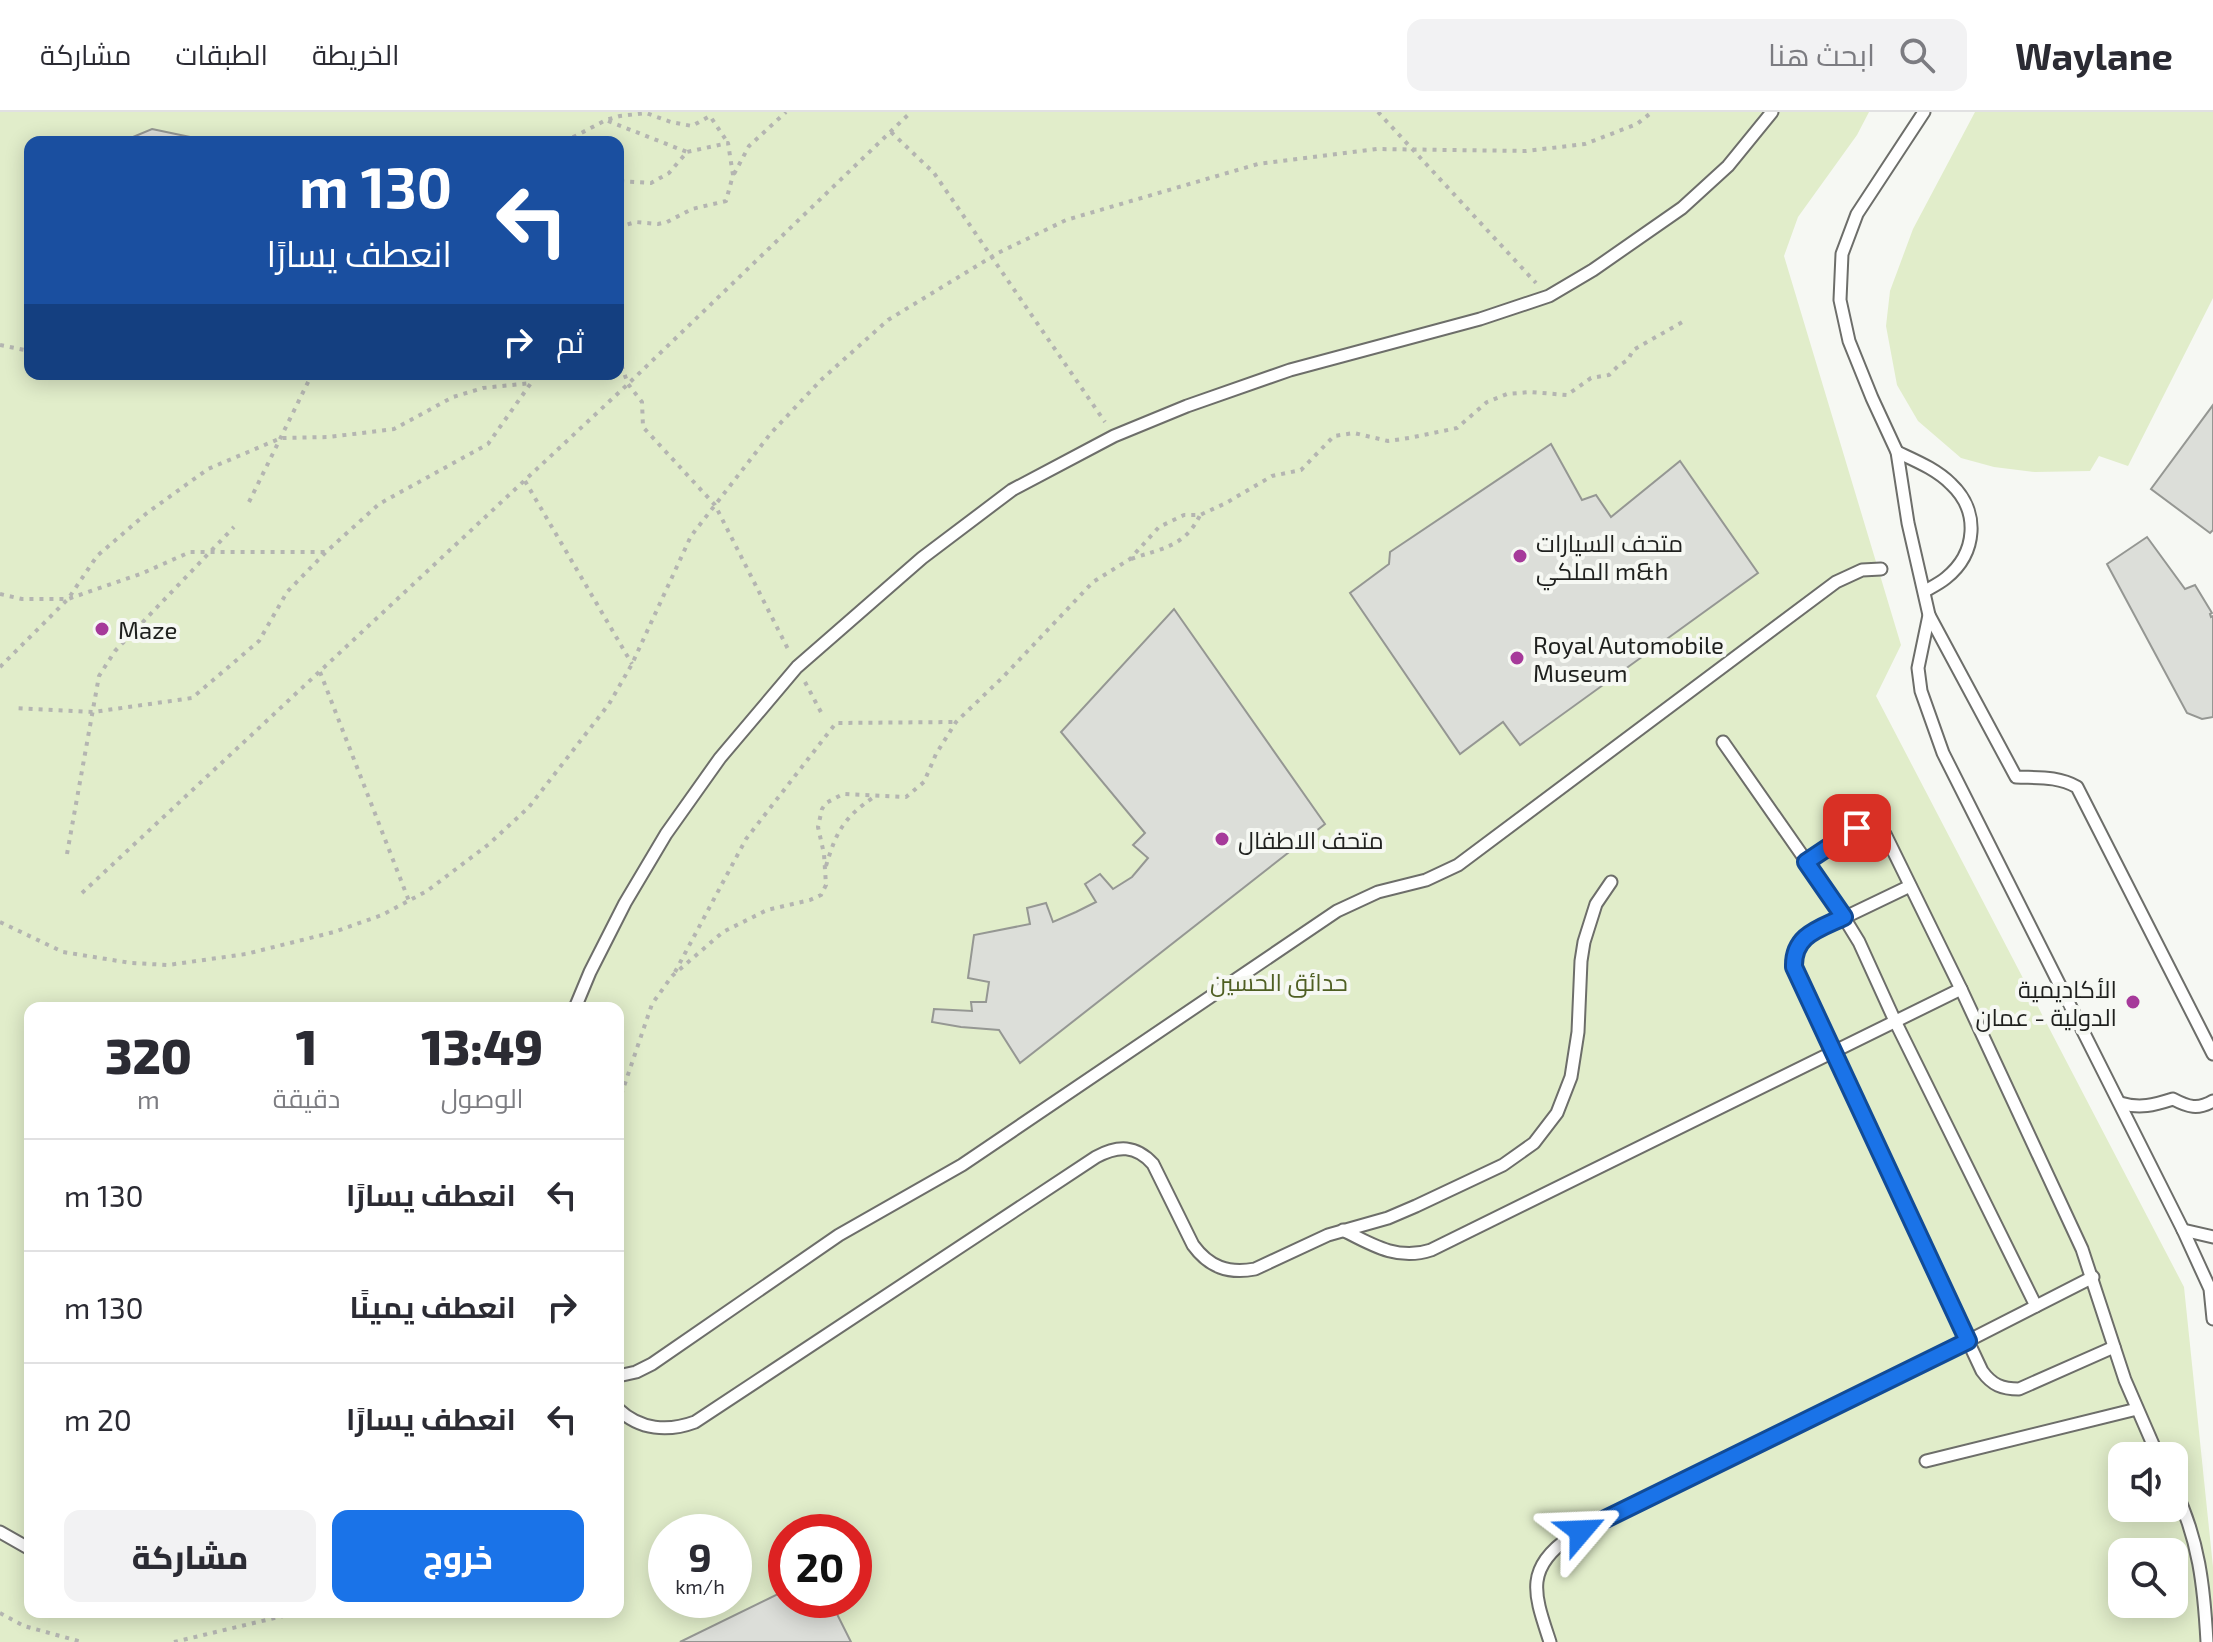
<!DOCTYPE html>
<html lang="ar">
<meta charset="utf-8">
<style>
:root{--surface:#fff;--page:#f2f2f3;--text:#2b2b33;--muted:#7c7c81;--line:#e1e1e2;--accent:#1a73e8}
body{margin:0;font-family:"Exo 2",Cairo,sans-serif;background:var(--page);color:var(--text);direction:rtl;height:100vh;display:flex;flex-direction:column;font-size:30px;white-space:nowrap}
*{box-sizing:border-box;margin:0}
p{font-size:26px;color:var(--muted)}
.icon{flex:none;width:44px;height:44px;fill:none;stroke:currentColor;stroke-width:2;stroke-linecap:round;stroke-linejoin:round}
.map{position:relative;flex:1;overflow:hidden;direction:ltr}
.drawer{position:absolute;left:24px;top:890px;width:600px;height:616px;display:flex;flex-direction:column;background:var(--surface);border-radius:16px;box-shadow:0 4px 20px #0003;direction:rtl}
.drawer>*{flex:none}
.hud{position:absolute;left:24px;top:24px;width:600px;height:244px;border-radius:16px;box-shadow:0 4px 20px #0003;direction:rtl;background:#1a4fa0;color:#fff;overflow:hidden}
.tools{position:absolute;left:2108px;top:1330px;display:grid;gap:16px}
.tools a{display:grid;place-items:center;width:80px;height:80px;border-radius:16px;background:var(--surface);box-shadow:0 4px 20px #0003;font-size:40px}
.speed{position:absolute;left:648px;top:1402px;display:flex;gap:16px;font-size:40px;font-weight:700;text-align:center}
.speed>*{display:grid;place-content:center;width:104px;height:104px;border-radius:50%;background:var(--surface);box-shadow:0 4px 20px #0003;line-height:1}
.speed small{font-size:20px;font-weight:400}
.speed .limit{border:12px solid #d22;background:#fff;color:#111}
.pin{position:absolute;display:grid;place-items:center;width:68px;height:68px;color:#fff;margin:-34px;border-radius:16px;box-shadow:0 4px 12px #0006}
.me{position:absolute;width:88px;margin:-44px;rotate:64deg;stroke-linejoin:round;filter:drop-shadow(0 0 6px #0008)}
.turn{display:flex;align-items:center;gap:28px;height:168px;padding:0 40px;font-size:36px}
.turn .icon{width:104px;height:104px;stroke-width:2.5}
.turn b{display:block;font-size:56px;line-height:68px}
.then{display:flex;align-items:center;height:76px;padding:0 40px;background:#0003;gap:16px;font-size:30px}
.eta{display:flex;justify-content:space-evenly;align-items:center;height:136px;text-align:center}
.eta b{font-size:48px;font-weight:800;line-height:56px}
.cta{display:flex;gap:16px;margin-top:auto;padding:16px 40px}
.cta a{flex:1;height:92px;border-radius:16px;background:var(--accent);color:#fff;font-size:32px;font-weight:800;line-height:92px;text-align:center}
.cta a+a{background:var(--page);color:var(--text)}
ul{padding:0;list-style:none}
li{display:flex;align-items:center;gap:24px;height:112px;padding:0 40px;border-top:2px solid var(--line)}
li div{flex:1}
li b{display:block;font-size:30px}
li em{font-style:normal}
header{display:flex;align-items:center;gap:48px;box-sizing:border-box;height:112px;padding:0 40px;background:var(--surface);border-bottom:2px solid var(--line)}
header strong{font-size:38px}
nav{display:flex;gap:44px;margin-inline-start:auto;font-size:28px}
.search{width:560px;height:72px;background:var(--page);display:flex;align-items:center;gap:20px;box-sizing:border-box;padding:0 28px;border-radius:16px;color:var(--muted);font-size:30px}
.map>svg:first-child{display:block}
.green{fill:#e1edca;fill-rule:evenodd}
.building{fill:#dcded9;stroke:#959793;stroke-width:2}
.lines{fill:none;stroke-linecap:round;stroke-linejoin:round}
.service-casing{stroke:#6d6e6a;stroke-width:15}
.path{stroke:#b4b5b1;stroke-width:4;stroke-dasharray:4 6;stroke-linecap:butt}
.service{stroke:#fff;stroke-width:11}
.route-casing{stroke:#114b97;stroke-width:20}
.route{stroke:#1a73e8;stroke-width:14}
.poi-dot{fill:#a63a9a;stroke:#f6f8f3;stroke-width:3}
.labels{text-anchor:middle;dominant-baseline:central;stroke-width:8;stroke-linejoin:round;paint-order:stroke}
.poi-label{font-size:24px;fill:#1f201e;stroke:#f6f8f3;text-anchor:start}
.park-label{font-size:24px;fill:#4f5f23;stroke:#f6f8f3}
</style>
<header>
<strong>Waylane</strong>
<div class="search"><svg class="icon" aria-label="search" viewBox="0 0 24 24"><circle cx="10" cy="10" r="6"/><path d="M15 15l6 6"/></svg>ابحث هنا</div>
<nav><a>الخريطة</a><a>الطبقات</a><a>مشاركة</a></nav>
</header>
<div class="map">
<svg width="2213" height="1530" viewBox="0 0 2213 1530">
<rect width="100%" height="100%" fill="#f6f8f3"/>
<g class="green">
<path d="M0 0H1869L1857 23 1798 105 1784 144 1901 533 1876 584 2184 1175 2213 1455V1530H0ZM30 30H618V262H30ZM30 896H618V1500H30ZM2122 1344H2174V1396H2122ZM666 1420H734V1488H666ZM786 1420H854V1488H786ZM2122 1440H2174V1492H2122Z"/>
<polygon points="1975,0 2213,0 2213,186 2128,354 2099,344 2090,359 2035,360 1994,355 1961,346 1918,309 1897,273 1886,214 1890,179 1913,117"/>
</g>
<g class="building">
<polygon points="152,17 190,25 198,30 121,30"/>
<polygon points="2213,293 2213,418 2210,421 2151,377"/>
<polygon points="1551,332 1582,388 1596,383 1611,405 1680,349 1758,461 1520,633 1503,610 1460,642 1350,481 1389,452 1390,440"/>
<polygon points="2147,425 2185,477 2195,473 2212,501 2210,502 2211,505 2213,504 2213,605 2202,607 2187,601 2107,452"/>
<polygon points="1174,497 1325,712 1020,951 999,918 961,915 932,910 934,897 972,899 971,890 986,890 989,870 968,866 974,823 1030,812 1027,796 1046,791 1053,810 1076,800 1096,790 1085,772 1100,762 1113,777 1132,765 1148,746 1133,733 1145,721 1061,620"/>
<polygon points="786,1478 786,1488 830,1488 851,1530 680,1530"/>
</g>
<g class="lines">
<g class="service-casing">
<g id="service">
<polyline points="1924,0 1857,102 1842,142 1840,188 1849,229 1872,286 1897,340 1908,411 1929,503 1918,556 1921,579 1943,641 2183,1118 2210,1177 2213,1207"/>
<path d="M1897 340C1916 349 1936 357 1951 372 1980 399 1977 441 1946 466 1940 471 1932 475 1925 479"/>
<path d="M1929 503 2016 665C2038 666 2058 664 2077 675L2213 942"/>
<polyline points="1723,630 1832,786 1859,830 1895,909 2036,1194"/>
<polyline points="1806,750 1862,713 1875,714 1885,722 1961,877 2082,1137 2125,1268 2158,1344"/>
<path d="M1910 774 1810 822C1795 833 1791 847 1797 865L1982 1259C1992 1273 2002 1277 2019 1277L2114 1235"/>
<polyline points="575,896 590,860 625,791 666,722 720,646 797,555 922,446 1012,378 1114,324 1187,294 1290,258 1480,207 1549,184 1593,158 1682,96 1728,54 1772,0"/>
<path d="M2120 991C2140 997 2154 993 2173 987 2188 995 2198 998 2213 989"/>
<path d="M1343 1118C1372 1133 1398 1149 1431 1138L1961 877"/>
<polyline points="2183,1118 2213,1125"/>
<polyline points="618,1264 636,1260 652,1252 839,1123 962,1053 1337,799 1378,780 1426,768 1458,753 1836,470 1862,458 1881,457"/>
<path d="M618 1297C640 1318 668 1320 695 1310L1096 1045C1118 1033 1136 1033 1153 1052L1193 1133C1209 1155 1228 1162 1255 1157L1328 1123 1388 1106 1416 1094 1503 1053 1534 1031 1557 1001 1571 965 1578 920 1581 849 1584 830 1596 792 1611 770"/>
<polyline points="1926,1349 2137,1297"/>
<path d="M2174 1376C2199 1427 2204 1475 2207 1530"/>
<polyline points="0,1420 30,1437"/>
<path d="M1550 1530C1535 1484 1523 1457 1570 1425L1895 1266 2093 1165"/>
</g>
</g>
<g class="path">
<polyline points="1378,0 1536,171"/>
<polyline points="608,9 687,40 669,61 651,71 618,69"/>
<polyline points="891,20 934,61 1105,310"/>
<polyline points="564,30 606,8 620,4 646,1 671,10 692,14 710,4 728,31"/>
<polyline points="734,62 749,34 786,0"/>
<polyline points="618,115 636,110 658,112 667,110 692,97 726,89 733,63 728,31 687,40"/>
<polyline points="0,233 30,239"/>
<polyline points="618,244 628,272 642,290 643,315 715,393 790,541"/>
<polyline points="525,369 632,552"/>
<polyline points="249,390 312,262"/>
<path d="M1131 447C1162 436 1185 435 1200 403"/>
<polyline points="0,482 22,487 68,487 143,461 190,440 326,440"/>
<polyline points="0,555 68,487 97,444 147,401 208,357 281,326 329,325 394,317 453,285 483,276 531,271 488,332 379,392 326,440 287,480 259,529 192,586 93,600 13,596"/>
<polyline points="320,560 409,789"/>
<polyline points="805,570 823,604"/>
<polyline points="67,742 99,564 115,539 234,415"/>
<path d="M826 754C836 720 844 705 874 685"/>
<polyline points="82,781 628,272 911,0"/>
<polyline points="0,810 63,840 131,851 168,853 246,842 334,820 382,803 427,779 489,732 529,695 609,592 632,552 691,424 771,321 822,267 888,208 998,141 1066,108 1258,52 1377,37 1526,39 1585,32 1637,12 1652,0"/>
<polyline points="675,860 746,727 836,611 956,610"/>
<polyline points="618,992 652,892 672,864 723,820 767,798 810,788 821,783 826,773 824,742 818,715 822,697 826,691 843,682 906,685 924,670 936,642 956,610 1003,565 1093,470 1130,447 1159,415 1184,403 1200,403 1226,391 1272,364 1301,358 1334,324 1354,321 1388,329 1409,326 1457,316 1487,290 1507,282 1530,280 1567,283 1591,266 1609,263 1618,254 1628,248 1633,238 1686,208"/>
<polyline points="0,1501 24,1514 82,1530"/>
<polyline points="174,1530 300,1500"/>
</g>
<use href="#service" class="service"/>
</g>
<g class="lines">
<g class="route-casing">
<path id="route" d="M1581 1419 1968 1229 1794 855C1793 823 1819 817 1844 805L1806 750 1857 716"/>
</g>
<use href="#route" class="route"/>
</g>
<g class="poi-dot">
<circle cx="1520" cy="444" r="8"/>
<circle cx="102" cy="517" r="8"/>
<circle cx="1517" cy="546" r="8"/>
<circle cx="1222" cy="727" r="8"/>
<circle cx="2133" cy="890" r="8"/>
</g>
<g class="labels">
<g class="poi-label">
<text x="1536" y="430">متحف السيارات<tspan x="1536" dy="28">الملكي m&amp;h</tspan></text>
<text x="118" y="517">Maze</text>
<text x="1533" y="532">Royal Automobile<tspan x="1533" dy="28">Museum</tspan></text>
<text x="1238" y="727">متحف الاطفال</text>
<text x="2117" y="876" text-anchor="end">الأكاديمية<tspan x="2117" dy="28">الدولية - عمان</tspan></text>
</g>
<g class="park-label">
<text x="1279" y="869">حدائق الحسين</text>
</g>
</g>
</svg>
<div class="tools">
<a><svg class="icon" aria-label="sound" viewBox="0 0 24 24"><path d="M4 9h4l5-4v14l-5-4H4zM17 9q2 3 0 6"/></svg></a>
<a><svg class="icon" aria-label="search" viewBox="0 0 24 24"><circle cx="10" cy="10" r="6"/><path d="M15 15l6 6"/></svg></a>
</div>
<div class="speed"><div>9<small>km/h</small></div><div class="limit">20</div></div>
<div class="pin" style="left:1857px;top:716px;background:#d93025"><svg class="icon" aria-label="arrive" viewBox="0 0 24 24"><path d="M6 21V4h12l-3 4 3 4H6"/></svg></div>
<svg class="me" style="left:1581px;top:1419px" viewBox="-20 -20 40 40"><path d="M0-17L14 15 0 8-14 15z" fill="#1a73e8" stroke="#fff" stroke-width="4"/></svg>
<div class="hud">
<div class="turn"><svg class="icon" aria-label="left" viewBox="0 0 24 24"><path d="M17 20v-9H6M10 6l-5 5 5 5"/></svg><div><b>130 m</b>انعطف يسارًا</div></div>
<div class="then">ثم<svg class="icon" aria-label="right" viewBox="0 0 24 24"><path d="M7 20v-9h11M14 6l5 5-5 5"/></svg></div>
</div>
<section class="drawer">
<div class="eta">
<div><b>13:49</b><p>الوصول</p></div>
<div><b>1</b><p>دقيقة</p></div>
<div><b>320</b><p>m</p></div>
</div>
<ul>
<li><svg class="icon" aria-label="left" viewBox="0 0 24 24"><path d="M17 20v-9H6M10 6l-5 5 5 5"/></svg><div><b>انعطف يسارًا</b></div><em>130 m</em></li>
<li><svg class="icon" aria-label="right" viewBox="0 0 24 24"><path d="M7 20v-9h11M14 6l5 5-5 5"/></svg><div><b>انعطف يمينًا</b></div><em>130 m</em></li>
<li><svg class="icon" aria-label="left" viewBox="0 0 24 24"><path d="M17 20v-9H6M10 6l-5 5 5 5"/></svg><div><b>انعطف يسارًا</b></div><em>20 m</em></li>
</ul>
<div class="cta"><a>خروج</a><a>مشاركة</a></div>
</section>
</div>
